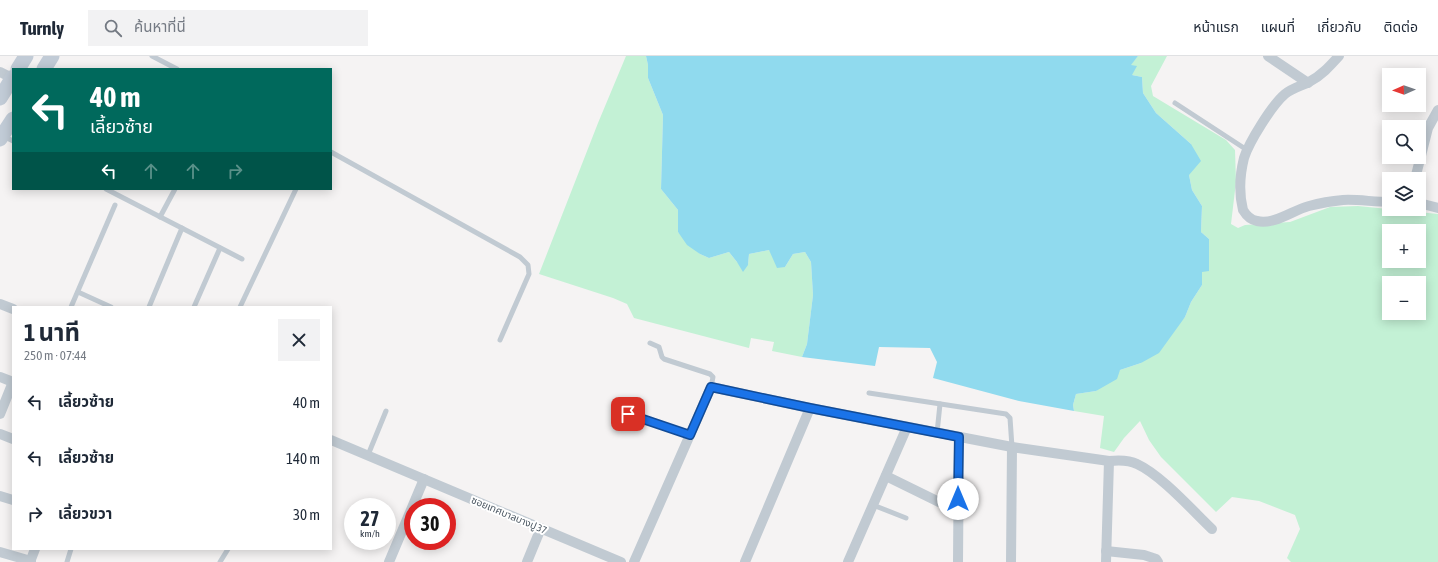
<!DOCTYPE html>
<html lang="th">
<meta charset="utf-8">
<style>
:root{--surface:#fff;--page:#f2f2f3;--text:#1f2937;--muted:#747a83;--line:#e0e1e3}
body{margin:0;font-family:"Asap Condensed","Noto Sans Thai",sans-serif;background:var(--page);color:var(--text);height:100vh;display:flex;flex-direction:column;font-size:15px;white-space:nowrap}
*{box-sizing:border-box;margin:0}
p{font-size:13px;color:var(--muted)}
.icon{flex:none;width:22px;height:22px;fill:none;stroke:currentColor;stroke-width:2;stroke-linecap:round;stroke-linejoin:round}
.map{position:relative;flex:1;overflow:hidden}
.drawer{position:absolute;left:12px;top:250px;width:320px;height:244px;display:flex;flex-direction:column;background:var(--surface);border-radius:0px;box-shadow:0 2px 10px #0003}
.drawer>*{flex:none}
.guide{position:absolute;left:12px;top:12px;width:320px;height:122px;border-radius:0px;box-shadow:0 2px 10px #0003;background:#00695c;color:#fff;overflow:hidden}
.needle{width:26px;rotate:268deg}
.tools{position:absolute;left:1382px;top:12px;display:grid;gap:8px}
.tools a{display:grid;place-items:center;width:44px;height:44px;border-radius:0px;background:var(--surface);box-shadow:0 2px 10px #0003;font-size:20px}
.speed{position:absolute;left:344px;top:442px;display:flex;gap:8px;font-size:20px;font-weight:700;text-align:center}
.speed>*{display:grid;place-content:center;width:52px;height:52px;border-radius:50%;background:var(--surface);box-shadow:0 2px 10px #0003;line-height:1}
.speed small{font-size:10px;font-weight:400}
.speed .limit{border:6px solid #d22;background:#fff;color:#111}
.pin{position:absolute;display:grid;place-items:center;width:34px;height:34px;color:#fff;margin:-17px;border-radius:8px;box-shadow:0 2px 6px #0006}
.me{position:absolute;width:44px;margin:-22px;rotate:0deg;stroke-linejoin:round;filter:drop-shadow(0 0 3px #0008)}
.turn{display:flex;align-items:center;gap:14px;height:84px;padding:0 12px;font-size:18px}
.turn .icon{width:52px;height:52px;stroke-width:2.5}
.turn b{display:block;font-size:28px;line-height:34px}
.lanes{display:flex;align-items:center;height:38px;padding:0 12px;background:#0003;justify-content:center;gap:20px;direction:ltr}
.lanes .off{opacity:.35}
.round{display:grid;place-items:center;flex:none;width:42px;height:42px;border-radius:0px;background:var(--page)}
.overview{display:flex;align-items:center;justify-content:space-between;height:68px;padding:0 12px}
h1{font-size:24px;font-weight:700;line-height:30px}
ul{padding:0;list-style:none}
li{display:flex;align-items:center;gap:12px;height:56px;padding:0 12px}
li div{flex:1}
li b{display:block;font-size:15px}
li em{font-style:normal}
header{display:flex;align-items:center;gap:24px;box-sizing:border-box;height:56px;padding:0 20px;background:var(--surface);border-bottom:1px solid var(--line)}
header strong{font-size:19px}
nav{display:flex;gap:22px;margin-inline-start:auto;font-size:14px}
.search{width:280px;height:36px;background:var(--page);display:flex;align-items:center;gap:10px;box-sizing:border-box;padding:0 14px;border-radius:0px;color:var(--muted);font-size:15px}
.map>svg:first-child{display:block}
.green{fill:#c3f1d5;fill-rule:evenodd}
.water{fill:#90daee}
.lines{fill:none;stroke-linecap:round;stroke-linejoin:round}
.service{stroke:#c1cad2;stroke-width:5}
.minor{stroke:#c1cad2;stroke-width:10}
.secondary{stroke:#c1cbd6;stroke-width:15}
.route-casing{stroke:#114b97;stroke-width:10}
.route{stroke:#1a73e8;stroke-width:7}
.labels{text-anchor:middle;dominant-baseline:central;stroke-width:4;stroke-linejoin:round;paint-order:stroke}
.street-label{font-size:10px;fill:#4a5661;stroke:#fff}
</style>
<header>
<strong>Turnly</strong>
<div class="search"><svg class="icon" aria-label="search" viewBox="0 0 24 24"><circle cx="10" cy="10" r="6"/><path d="M15 15l6 6"/></svg>ค้นหาที่นี่</div>
<nav><a>หน้าแรก</a><a>แผนที่</a><a>เกี่ยวกับ</a><a>ติดต่อ</a></nav>
</header>
<div class="map">
<svg width="1438" height="506" viewBox="0 0 1438 506">
<rect width="100%" height="100%" fill="#f5f3f3"/>
<g class="green">
<polygon points="626,0 646,0 648,9 648,22 663,59 661,133 678,154 678,176 700,198 709,202 729,196 737,206 748,209 749,198 769,194 785,211 793,198 805,196 811,206 813,239 807,288 802,301 772,295 774,286 751,282 749,292 634,262 627,248 613,242 539,218 598,67"/>
<path d="M1138 0H1167L1151 30 1153 40 1226 84 1235 94 1236 126 1231 168 1238 172 1245 169 1290 166 1330 151 1358 150 1438 158V506H1291L1287 502 1300 473 1295 459 1259 445 1232 441 1216 456 1161 401 1149 384 1140 365 1124 382 1114 396 1100 392 1104 360 1074 355 1073 349 1076 338 1096 335 1120 314 1141 307 1185 261 1191 246 1202 229V216L1209 189V183L1201 176 1202 150 1192 134 1189 119 1191 88 1156 57 1143 37 1142 21 1132 19 1130 9ZM1389 175H1419V205H1389ZM1389 227H1419V257H1389Z"/>
</g>
<polygon class="water" points="646,0 1138,0 1131,9 1137,10 1132,19 1142,21 1143,37 1156,57 1191,88 1201,105 1189,119 1192,134 1202,150 1201,176 1209,183 1209,215 1202,216 1202,229 1191,246 1185,261 1159,297 1141,307 1120,314 1117,323 1096,335 1076,338 1073,349 1074,355 1019,345 933,322 937,306 930,292 879,291 875,310 802,301 807,288 813,239 811,206 805,196 793,198 785,211 777,212 769,194 749,198 748,209 743,216 737,206 729,196 709,202 700,198 687,189 678,176 678,154 661,133 663,59 648,22 648,9"/>
<g class="lines">
<g class="service">
<polyline points="152,0 177,13"/>
<polyline points="1175,47 1247,94"/>
<polyline points="3,80 13,85"/>
<polyline points="331,96 520,201 528,209 529,218 500,284"/>
<polyline points="106,133 242,203"/>
<polyline points="160,161 175,133"/>
<polyline points="78,236 111,251"/>
<polyline points="71,251 115,149"/>
<polyline points="149,251 182,172"/>
<polyline points="194,251 220,192"/>
<polyline points="240,251 296,133"/>
<polyline points="650,287 659,291 662,301 664,303 710,318 713,321 711,331"/>
<polyline points="869,337 1006,358 1010,362 1012,391"/>
<polyline points="628,358 690,379"/>
<polyline points="937,377 940,348"/>
<polyline points="368,399 386,355"/>
<polyline points="873,449 906,462"/>
<polyline points="67,506 71,493"/>
<polyline points="220,506 228,493"/>
</g>
<g class="minor">
<polyline points="1268,0 1308,27"/>
<path d="M1339 0C1330 10 1321 20 1309 26 1301 30 1292 32 1285 38 1272 49 1249 86 1244 102 1240 118 1239 138 1243 154 1246 159 1251 164 1257 165 1275 169 1293 154 1309 150 1320 147 1332 145 1343 144 1356 143 1374 146 1389 146"/>
<polyline points="0,16 12,22"/>
<polyline points="1415,123 1428,72 1438,54"/>
<polyline points="1419,147 1438,152"/>
<polyline points="0,248 13,253"/>
<polyline points="0,321 13,326"/>
<polyline points="0,358 13,326"/>
<polyline points="0,378 13,383"/>
<polyline points="331,384 621,506"/>
<polyline points="886,420 939,446"/>
<polyline points="0,440 13,444"/>
<polyline points="1106,495 1144,499 1156,503 1158,506"/>
<polyline points="0,496 31,505"/>
<polyline points="30,506 35,493"/>
<polyline points="389,506 424,423"/>
<polyline points="527,506 541,472"/>
<path d="M634 506 711 331 810 352 1012 391 1109 405C1118 404 1129 404 1137 408 1161 419 1192 454 1212 473"/>
<polyline points="745,506 810,352"/>
<polyline points="848,506 907,371"/>
<polyline points="958,506 959,381"/>
<polyline points="1011,506 1012,391"/>
<polyline points="1106,506 1109,405"/>
</g>
<g class="secondary">
<polyline points="18,13 26,0"/>
<polyline points="44,13 52,0"/>
<polyline points="0,42 13,21"/>
<polyline points="0,83 13,63"/>
</g>
</g>
<g class="lines">
<g class="route-casing">
<polyline id="route" points="628,358 690,379 711,331 810,352 959,381 958,443"/>
</g>
<use href="#route" class="route"/>
</g>
<g class="labels">
<g class="street-label">
<text transform="translate(509 459) rotate(23)">ซอยเทศบาลบางปู 37</text>
</g>
</g>
</svg>
<div class="tools">
<a><svg class="needle" viewBox="-14 -14 28 28"><path d="M0-13l5 13h-10z" fill="#e53935"/><path d="M0 13l5-13h-10z" fill="#747a83"/></svg></a>
<a><svg class="icon" aria-label="search" viewBox="0 0 24 24"><circle cx="10" cy="10" r="6"/><path d="M15 15l6 6"/></svg></a>
<a><svg class="icon" aria-label="layers" viewBox="0 0 24 24"><path d="M12 4l9 5-9 5-9-5zM3 14l9 5 9-5"/></svg></a>
<a>+</a>
<a>−</a>
</div>
<div class="speed"><div>27<small>km/h</small></div><div class="limit">30</div></div>
<div class="pin" style="left:628px;top:358px;background:#d93025"><svg class="icon" aria-label="arrive" viewBox="0 0 24 24"><path d="M6 21V4h12l-3 4 3 4H6"/></svg></div>
<svg class="me" style="left:958px;top:443px" viewBox="-20 -20 40 40"><circle r="19" fill="#fff"/><path d="M0-13L10 11 0 6-10 11z" fill="#1a73e8"/></svg>
<div class="guide">
<div class="turn"><svg class="icon" aria-label="left" viewBox="0 0 24 24"><path d="M17 20v-9H6M10 6l-5 5 5 5"/></svg><div><b>40 m</b>เลี้ยวซ้าย</div></div>
<div class="lanes"><svg class="icon" aria-label="left" viewBox="0 0 24 24"><path d="M17 20v-9H6M10 6l-5 5 5 5"/></svg><svg class="icon off" aria-label="ahead" viewBox="0 0 24 24"><path d="M12 20V5M6 11l6-6 6 6"/></svg><svg class="icon off" aria-label="ahead" viewBox="0 0 24 24"><path d="M12 20V5M6 11l6-6 6 6"/></svg><svg class="icon off" aria-label="right" viewBox="0 0 24 24"><path d="M7 20v-9h11M14 6l5 5-5 5"/></svg></div>
</div>
<section class="drawer">
<div class="overview"><div><h1>1 นาที</h1><p>250 m · 07:44</p></div><a class="round"><svg class="icon" aria-label="close" viewBox="0 0 24 24"><path d="M6 6l12 12M18 6L6 18"/></svg></a></div>
<ul>
<li><svg class="icon" aria-label="left" viewBox="0 0 24 24"><path d="M17 20v-9H6M10 6l-5 5 5 5"/></svg><div><b>เลี้ยวซ้าย</b></div><em>40 m</em></li>
<li><svg class="icon" aria-label="left" viewBox="0 0 24 24"><path d="M17 20v-9H6M10 6l-5 5 5 5"/></svg><div><b>เลี้ยวซ้าย</b></div><em>140 m</em></li>
<li><svg class="icon" aria-label="right" viewBox="0 0 24 24"><path d="M7 20v-9h11M14 6l5 5-5 5"/></svg><div><b>เลี้ยวขวา</b></div><em>30 m</em></li>
</ul>
</section>
</div>
